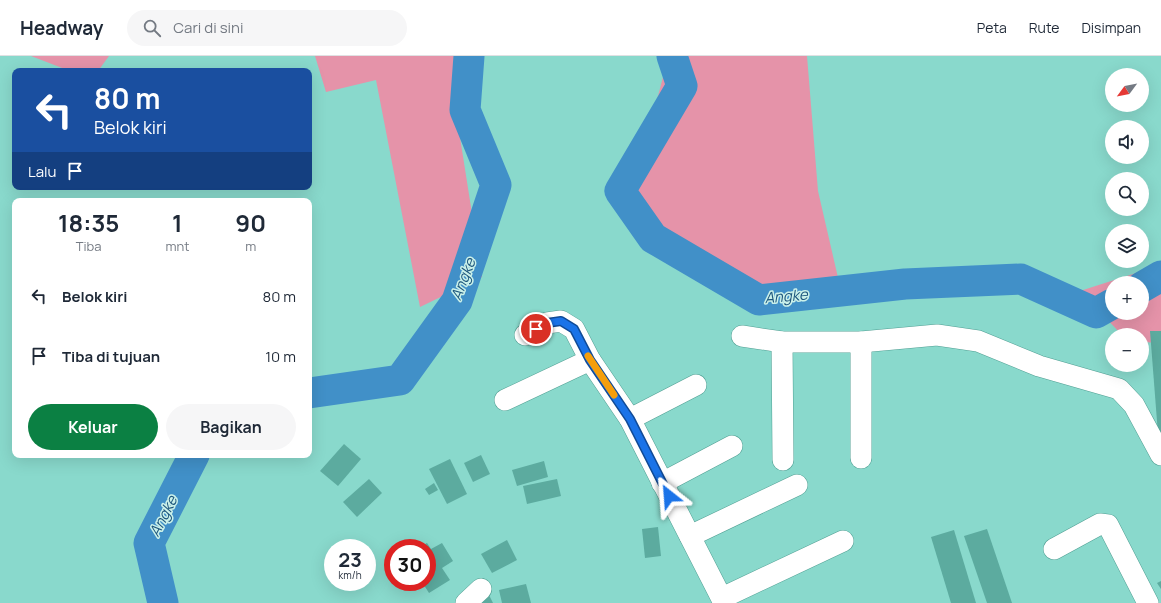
<!DOCTYPE html>
<html lang="id">
<meta charset="utf-8">
<style>
:root{--surface:#fff;--page:#f6f6f7;--text:#1f2937;--muted:#747a83;--line:#e0e1e3;--accent:#0b8043}
body{margin:0;font-family:Manrope,sans-serif;background:var(--page);color:var(--text);height:100vh;display:flex;flex-direction:column;font-size:15px;white-space:nowrap}
*{box-sizing:border-box;margin:0}
p{font-size:13px;color:var(--muted)}
.icon{flex:none;width:22px;height:22px;fill:none;stroke:currentColor;stroke-width:2;stroke-linecap:round;stroke-linejoin:round}
.map{position:relative;flex:1;overflow:hidden}
.sheet{position:absolute;left:12px;top:142px;width:300px;height:260px;display:flex;flex-direction:column;background:var(--surface);border-radius:8px;box-shadow:0 4px 16px #0002}
.sheet>*{flex:none}
.hud{position:absolute;left:12px;top:12px;width:300px;height:122px;border-radius:8px;box-shadow:0 4px 16px #0002;background:#1a4fa0;color:#fff;overflow:hidden}
.needle{width:26px;rotate:238deg}
.tools{position:absolute;left:1105px;top:12px;display:grid;gap:8px}
.tools a{display:grid;place-items:center;width:44px;height:44px;border-radius:50%;background:var(--surface);box-shadow:0 4px 16px #0002;font-size:20px}
.speed{position:absolute;left:324px;top:483px;display:flex;gap:8px;font-size:20px;font-weight:700;text-align:center}
.speed>*{display:grid;place-content:center;width:52px;height:52px;border-radius:50%;background:var(--surface);box-shadow:0 4px 16px #0002;line-height:1}
.speed small{font-size:10px;font-weight:400}
.speed .limit{border:6px solid #d22;background:#fff;color:#111}
.pin{position:absolute;display:grid;place-items:center;width:34px;height:34px;color:#fff;margin:-17px;border:2px solid #fff;border-radius:50%;box-shadow:0 1px 4px #0007}
.me{position:absolute;width:44px;margin:-22px;rotate:332deg;stroke-linejoin:round;filter:drop-shadow(0 0 3px #0008)}
.turn{display:flex;align-items:center;gap:14px;height:84px;padding:0 16px;font-size:18px}
.turn .icon{width:52px;height:52px;stroke-width:2.5}
.turn b{display:block;font-size:28px;line-height:34px}
.then{display:flex;align-items:center;height:38px;padding:0 16px;background:#0003;gap:8px;font-size:15px}
.eta{display:flex;justify-content:space-evenly;align-items:center;height:68px;text-align:center}
.eta b{font-size:24px;font-weight:700;line-height:28px}
.primary-button{display:flex;gap:8px;margin-top:auto;padding:8px 16px}
.primary-button a{flex:1;height:46px;border-radius:24px;background:var(--accent);color:#fff;font-size:16px;font-weight:700;line-height:46px;text-align:center}
.primary-button a+a{background:var(--page);color:var(--text)}
ul{padding:0;list-style:none}
li{display:flex;align-items:center;gap:12px;height:60px;padding:0 16px}
li div{flex:1}
li b{display:block;font-size:15px}
li em{font-style:normal}
header{display:flex;align-items:center;gap:24px;box-sizing:border-box;height:56px;padding:0 20px;background:var(--surface);border-bottom:1px solid var(--line)}
header strong{font-size:19px}
nav{display:flex;gap:22px;margin-inline-start:auto;font-size:14px}
.search{width:280px;height:36px;background:var(--page);display:flex;align-items:center;gap:10px;box-sizing:border-box;padding:0 14px;border-radius:22px;color:var(--muted);font-size:15px}
.map>svg:first-child{display:block}
.green{fill:#e593a9;fill-rule:evenodd}
.lines{fill:none;stroke-linecap:round;stroke-linejoin:round}
.river{stroke:#4190c8;stroke-width:31}
.building{fill:#5cab9f}
.minor-casing{stroke:#509f93;stroke-width:22}
.minor{stroke:#fff;stroke-width:21}
.route-casing{stroke:#114b97;stroke-width:10}
.route{stroke:#1a73e8;stroke-width:7}
.slow{stroke:#f59e0b;stroke-width:7}
.labels{text-anchor:middle;dominant-baseline:central;stroke-width:3;stroke-linejoin:round;paint-order:stroke}
.water-label{font-size:15px;font-style:italic;fill:#1d567d;stroke:#cbf1ea}
</style>
<header>
<strong>Headway</strong>
<div class="search"><svg class="icon" aria-label="search" viewBox="0 0 24 24"><circle cx="10" cy="10" r="6"/><path d="M15 15l6 6"/></svg>Cari di sini</div>
<nav><a>Peta</a><a>Rute</a><a>Disimpan</a></nav>
</header>
<div class="map">
<svg width="1161" height="547" viewBox="0 0 1161 547">
<rect width="100%" height="100%" fill="#89d9cc"/>
<g class="green">
<polygon points="31,0 109,0 98,15 70,15"/>
<polygon points="315,0 464,0 456,56 482,221 420,251 376,24 326,36"/>
<polygon points="685,0 807,0 818,135 842,239 747,234 666,188 625,142 654,55 667,6"/>
<path d="M1161 209V287L1142 286V279H1122L1080 235ZM1112 227H1142V257H1112Z"/>
</g>
<g class="lines">
<g class="river">
<polyline points="672,0 682,30 620,135 653,182 759,244 905,228 1021,223 1096,257 1112,248"/>
<polyline points="1142,231 1161,220"/>
<polyline points="309,337 400,324 457,245 496,129 465,54 469,0"/>
<polyline points="163,547 149,487 194,399"/>
</g>
</g>
<g class="building">
<polygon points="1150,275 1161,275 1161,377 1158,378"/>
<polygon points="344,388 361,403 338,430 320,415"/>
<polygon points="481,399 490,418 473,426 464,407"/>
<polygon points="450,403 467,438 447,448 429,413"/>
<polygon points="544,405 548,421 517,430 512,414"/>
<polygon points="369,423 382,437 357,461 343,446"/>
<polygon points="557,423 561,440 527,448 523,430"/>
<polygon points="434,427 438,434 429,439 425,433"/>
<polygon points="658,471 661,500 645,502 642,473"/>
<polygon points="987,473 1012,547 987,547 964,480"/>
<polygon points="954,474 976,547 951,547 931,481"/>
<polygon points="507,484 517,504 492,517 481,498"/>
<polygon points="427,487 431,493 442,487 453,505 442,512 450,524 429,537 422,526 427,526 427,492 418,492"/>
<polygon points="1161,525 1161,533 1157,527"/>
<polygon points="526,528 531,547 502,547 499,534"/>
<polygon points="489,539 493,547 475,547"/>
</g>
<g class="lines">
<g class="minor-casing">
<g id="minor">
<polyline points="525,279 547,267 561,265 574,273 590,304 630,363 724,547"/>
<polyline points="742,280 782,286 861,286 937,279 978,285 1039,310 1119,333 1134,349 1161,399"/>
<polyline points="782,286 783,404"/>
<polyline points="861,286 861,402"/>
<polyline points="505,344 590,304"/>
<polyline points="630,363 696,329"/>
<polyline points="662,427 732,390"/>
<polyline points="690,480 797,429"/>
<polyline points="1054,493 1100,468 1108,469 1148,547"/>
<polyline points="722,542 843,485"/>
<polyline points="466,547 481,533"/>
</g>
</g>
<use href="#minor" class="minor"/>
</g>
<g class="lines">
<g class="route-casing">
<polyline id="route" points="536,273 547,267 561,265 574,273 590,304 630,363 669,440"/>
</g>
<use href="#route" class="route"/>
<polyline class="slow" points="588,300 614,339"/>
</g>
<g class="labels">
<g class="water-label">
<text transform="translate(463 223) rotate(-69)">Angke</text>
<text transform="translate(786 240) rotate(-5)">Angke</text>
<text transform="translate(163 460) rotate(-63)">Angke</text>
</g>
</g>
</svg>
<div class="tools">
<a><svg class="needle" viewBox="-14 -14 28 28"><path d="M0-13l5 13h-10z" fill="#e53935"/><path d="M0 13l5-13h-10z" fill="#747a83"/></svg></a>
<a><svg class="icon" aria-label="sound" viewBox="0 0 24 24"><path d="M4 9h4l5-4v14l-5-4H4zM17 9q2 3 0 6"/></svg></a>
<a><svg class="icon" aria-label="search" viewBox="0 0 24 24"><circle cx="10" cy="10" r="6"/><path d="M15 15l6 6"/></svg></a>
<a><svg class="icon" aria-label="layers" viewBox="0 0 24 24"><path d="M12 4l9 5-9 5-9-5zM3 14l9 5 9-5"/></svg></a>
<a>+</a>
<a>−</a>
</div>
<div class="speed"><div>23<small>km/h</small></div><div class="limit">30</div></div>
<div class="pin" style="left:536px;top:273px;background:#d93025"><svg class="icon" aria-label="arrive" viewBox="0 0 24 24"><path d="M6 21V4h12l-3 4 3 4H6"/></svg></div>
<svg class="me" style="left:669px;top:440px" viewBox="-20 -20 40 40"><path d="M0-17L14 15 0 8-14 15z" fill="#1a73e8" stroke="#fff" stroke-width="4"/></svg>
<div class="hud">
<div class="turn"><svg class="icon" aria-label="left" viewBox="0 0 24 24"><path d="M17 20v-9H6M10 6l-5 5 5 5"/></svg><div><b>80 m</b>Belok kiri</div></div>
<div class="then">Lalu<svg class="icon" aria-label="arrive" viewBox="0 0 24 24"><path d="M6 21V4h12l-3 4 3 4H6"/></svg></div>
</div>
<section class="sheet">
<div class="eta">
<div><b>18:35</b><p>Tiba</p></div>
<div><b>1</b><p>mnt</p></div>
<div><b>90</b><p>m</p></div>
</div>
<ul>
<li><svg class="icon" aria-label="left" viewBox="0 0 24 24"><path d="M17 20v-9H6M10 6l-5 5 5 5"/></svg><div><b>Belok kiri</b></div><em>80 m</em></li>
<li><svg class="icon" aria-label="arrive" viewBox="0 0 24 24"><path d="M6 21V4h12l-3 4 3 4H6"/></svg><div><b>Tiba di tujuan</b></div><em>10 m</em></li>
</ul>
<div class="primary-button"><a>Keluar</a><a>Bagikan</a></div>
</section>
</div>
